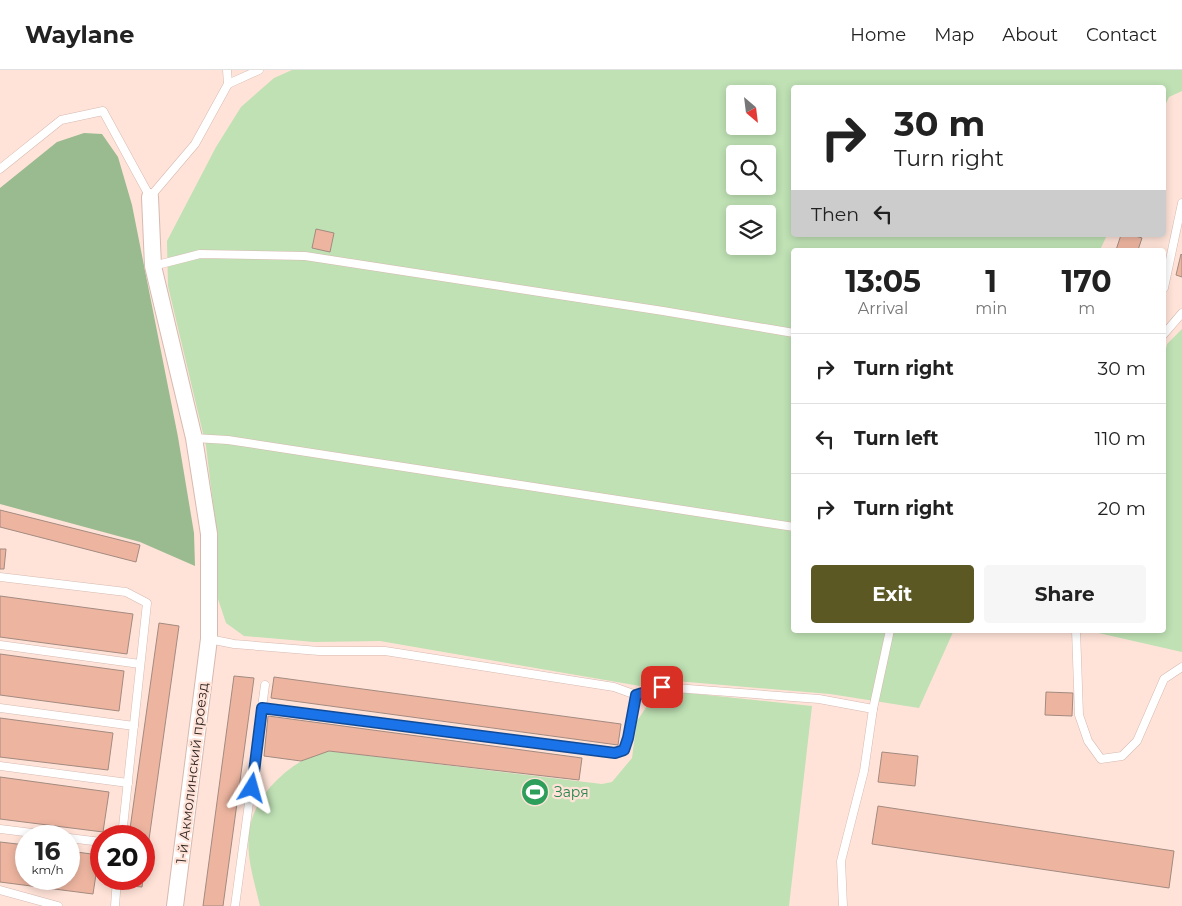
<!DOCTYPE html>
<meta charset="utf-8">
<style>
:root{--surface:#fff;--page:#f6f6f6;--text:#222;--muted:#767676;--line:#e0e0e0;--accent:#5b5824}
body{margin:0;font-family:Montserrat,sans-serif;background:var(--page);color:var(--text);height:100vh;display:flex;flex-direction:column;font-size:19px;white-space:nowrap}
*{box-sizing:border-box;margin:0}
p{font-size:16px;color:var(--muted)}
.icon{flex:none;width:28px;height:28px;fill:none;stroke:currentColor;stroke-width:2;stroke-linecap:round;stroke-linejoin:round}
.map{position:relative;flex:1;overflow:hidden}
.sheet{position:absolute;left:791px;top:178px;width:375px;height:385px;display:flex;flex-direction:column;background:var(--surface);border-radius:5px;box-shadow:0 2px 8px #0003}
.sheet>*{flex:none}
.top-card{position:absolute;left:791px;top:15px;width:375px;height:152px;border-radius:5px;box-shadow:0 2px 8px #0003;background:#fff;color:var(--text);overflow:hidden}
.needle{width:32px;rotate:152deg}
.tools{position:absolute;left:726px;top:15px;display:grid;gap:10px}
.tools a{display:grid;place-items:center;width:50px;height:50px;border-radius:5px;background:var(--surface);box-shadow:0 2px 8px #0003;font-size:25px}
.speed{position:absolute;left:15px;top:755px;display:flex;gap:10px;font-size:25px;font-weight:700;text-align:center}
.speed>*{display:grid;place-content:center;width:65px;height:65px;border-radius:50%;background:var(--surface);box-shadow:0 2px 8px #0003;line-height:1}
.speed small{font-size:12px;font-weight:400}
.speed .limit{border:8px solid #d22;background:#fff;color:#111}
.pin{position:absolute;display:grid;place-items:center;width:42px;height:42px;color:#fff;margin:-21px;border-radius:10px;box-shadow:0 2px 8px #0006}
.me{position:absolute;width:55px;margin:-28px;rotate:8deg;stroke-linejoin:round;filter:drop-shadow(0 0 4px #0008)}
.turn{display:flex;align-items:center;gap:18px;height:105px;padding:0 20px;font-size:22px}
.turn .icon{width:65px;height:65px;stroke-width:2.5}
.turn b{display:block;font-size:35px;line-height:42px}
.then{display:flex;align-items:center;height:48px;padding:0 20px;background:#0003;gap:10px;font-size:19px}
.eta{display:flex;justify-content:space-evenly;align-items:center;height:85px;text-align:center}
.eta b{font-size:30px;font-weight:700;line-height:35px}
.action{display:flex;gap:10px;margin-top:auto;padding:10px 20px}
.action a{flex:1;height:58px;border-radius:5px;background:var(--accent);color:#fff;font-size:20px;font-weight:700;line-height:58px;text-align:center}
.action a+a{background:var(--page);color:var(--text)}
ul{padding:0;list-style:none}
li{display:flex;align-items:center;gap:15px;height:70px;padding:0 20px;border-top:1px solid var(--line)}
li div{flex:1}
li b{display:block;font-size:19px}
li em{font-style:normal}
header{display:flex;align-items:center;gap:30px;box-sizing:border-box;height:70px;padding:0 25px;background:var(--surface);border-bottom:1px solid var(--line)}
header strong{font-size:24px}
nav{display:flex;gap:28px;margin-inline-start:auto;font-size:18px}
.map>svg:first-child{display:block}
.green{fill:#bfe1b4;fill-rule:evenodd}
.forest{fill:#9abb8f}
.building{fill:#edb5a0;stroke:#a38a80}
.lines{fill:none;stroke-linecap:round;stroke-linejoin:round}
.service-casing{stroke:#d6bab0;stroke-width:9}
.minor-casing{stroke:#d6bab0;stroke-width:18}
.service{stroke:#fff;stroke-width:8}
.minor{stroke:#fff;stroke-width:16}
.route-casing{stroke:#114b97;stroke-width:12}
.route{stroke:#1a73e8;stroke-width:9}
.labels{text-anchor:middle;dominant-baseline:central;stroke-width:4.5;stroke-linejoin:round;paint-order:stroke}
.street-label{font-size:14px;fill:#332825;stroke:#ffe3d8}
.leisure-label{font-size:14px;fill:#27864d;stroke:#ffe3d8;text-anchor:start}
</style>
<header>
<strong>Waylane</strong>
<nav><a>Home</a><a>Map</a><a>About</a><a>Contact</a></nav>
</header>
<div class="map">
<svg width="1182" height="836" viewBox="0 0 1182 836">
<rect width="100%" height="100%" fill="#ffe3d8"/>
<g class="green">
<path d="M292 0H1182V21L1169 27 1164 38V18H794V165H1107L1100 180H794V560H954L919 638 830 624 664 610 640 616 380 571 314 572 244 566 226 553 218 529 217 467 206 376 168 216 167 171 216 77 241 37 274 8ZM735 24H768V56H735ZM735 84H768V116H735ZM735 144H768V176H735Z"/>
<polygon points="1182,259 1182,582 1094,562 1095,560 1164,560 1164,288 1167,274"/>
<path d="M678 622 812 636 789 836H260C255 813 246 788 249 764 251 735 275 707 300 692 308 687 320 684 329 681L602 714 612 712 632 688 637 651 647 636 659 625Z"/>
</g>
<polygon class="forest" points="84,63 102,64 118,87 132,135 178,367 194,463 195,496 140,472 0,434 0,118 57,72"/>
<g class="building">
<polygon points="316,159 334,163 330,182 312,178"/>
<polygon points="1121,165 1132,165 1142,168 1138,180 1116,180"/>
<polygon points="1181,184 1182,185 1182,207 1176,205"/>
<polygon points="0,440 140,475 136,492 0,457"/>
<polygon points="0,479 6,479 4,499 0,499"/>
<polygon points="0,526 133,544 127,584 0,567"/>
<polygon points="159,553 179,556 144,805 144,766 129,766"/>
<polygon points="0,584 124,601 119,641 0,625"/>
<polygon points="234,606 254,608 223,836 203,836"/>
<polygon points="274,607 621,654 618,675 271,628"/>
<polygon points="1046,622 1073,623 1072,646 1045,645"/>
<polygon points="268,646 582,688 579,710 329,681 301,691 264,686"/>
<polygon points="0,648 113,663 108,700 0,687"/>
<polygon points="882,682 918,686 915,716 878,712"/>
<polygon points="0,707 109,722 103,762 0,749"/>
<polygon points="878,736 1174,781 1169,818 872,774"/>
<polygon points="0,772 26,775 26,809 69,809 69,781 99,785 93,824 0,812"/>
<polygon points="123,809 143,809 142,817 122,815"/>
</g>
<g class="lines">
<g class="service-casing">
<g id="service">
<polyline points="228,14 259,0"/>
<polyline points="0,99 61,50 103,41 150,127 195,74 228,14 227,0"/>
<polyline points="153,196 200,184 305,186 663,241 794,263"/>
<polyline points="1164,218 1182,133"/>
<polyline points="1164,264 1182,243"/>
<polyline points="194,368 228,370 794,457"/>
<polyline points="0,507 126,522 147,533 122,766"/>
<polyline points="1076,560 1079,645 1088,671 1101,689 1122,686 1137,671 1164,609 1182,597"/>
<polyline points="209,569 234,574 319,581 385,581 614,617 636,625 662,617 819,629 873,639"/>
<polyline points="0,575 140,594"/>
<polyline points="0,638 134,656"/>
<polyline points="262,638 615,683 624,680 628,669 636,625"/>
<polyline points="0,696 128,713"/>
<polyline points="0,759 57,766"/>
<polyline points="69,768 101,772"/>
<polyline points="0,820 58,836"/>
<polyline points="115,836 117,809"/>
<polyline points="235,836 265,615"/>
<polyline points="843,836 841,791 864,701 873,639 890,560"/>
</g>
</g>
<g class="minor-casing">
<polyline id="minor" points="150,127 153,196 194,368 209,464 209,569 175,836"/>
</g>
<use href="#service" class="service"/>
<use href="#minor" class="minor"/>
</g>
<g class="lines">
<g class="route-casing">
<polyline id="route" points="252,718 262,638 615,683 624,680 628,668 636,625 662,617"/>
</g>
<use href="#route" class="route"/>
</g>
<defs>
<g id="stadium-disc" transform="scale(1.4375)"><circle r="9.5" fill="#2e9e5b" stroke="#ffe3d8"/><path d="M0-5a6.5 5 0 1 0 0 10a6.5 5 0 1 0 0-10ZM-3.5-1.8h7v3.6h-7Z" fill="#fff"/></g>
</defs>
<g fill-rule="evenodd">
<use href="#stadium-disc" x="535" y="722"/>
</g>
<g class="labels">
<g class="street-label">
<text transform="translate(192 703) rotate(-83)">1-й Акмолинский проезд</text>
</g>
<g class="leisure-label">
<text x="554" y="722">Заря</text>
</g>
</g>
</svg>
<div class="tools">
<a><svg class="needle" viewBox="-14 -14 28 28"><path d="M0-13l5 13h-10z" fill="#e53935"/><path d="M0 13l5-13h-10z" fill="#767676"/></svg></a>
<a><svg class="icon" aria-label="search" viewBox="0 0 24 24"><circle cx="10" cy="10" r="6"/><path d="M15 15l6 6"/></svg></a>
<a><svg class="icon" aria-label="layers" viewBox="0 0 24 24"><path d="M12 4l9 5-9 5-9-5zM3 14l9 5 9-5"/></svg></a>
</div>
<div class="speed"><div>16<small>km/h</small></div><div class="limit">20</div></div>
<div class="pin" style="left:662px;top:617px;background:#d93025"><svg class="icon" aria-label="arrive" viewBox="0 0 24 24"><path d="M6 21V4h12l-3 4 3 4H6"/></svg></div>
<svg class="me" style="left:252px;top:718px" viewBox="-20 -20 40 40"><path d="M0-17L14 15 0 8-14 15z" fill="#1a73e8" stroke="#fff" stroke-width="4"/></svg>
<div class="top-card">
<div class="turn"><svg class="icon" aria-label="right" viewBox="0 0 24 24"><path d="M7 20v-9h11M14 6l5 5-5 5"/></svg><div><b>30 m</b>Turn right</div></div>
<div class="then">Then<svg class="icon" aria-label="left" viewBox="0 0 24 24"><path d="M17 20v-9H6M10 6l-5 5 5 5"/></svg></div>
</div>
<section class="sheet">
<div class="eta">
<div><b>13:05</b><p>Arrival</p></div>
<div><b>1</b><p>min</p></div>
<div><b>170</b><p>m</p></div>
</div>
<ul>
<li><svg class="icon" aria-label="right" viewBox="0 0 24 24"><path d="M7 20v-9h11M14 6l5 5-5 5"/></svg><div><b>Turn right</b></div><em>30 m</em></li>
<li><svg class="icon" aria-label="left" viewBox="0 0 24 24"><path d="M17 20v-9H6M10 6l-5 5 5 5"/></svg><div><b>Turn left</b></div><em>110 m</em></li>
<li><svg class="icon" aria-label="right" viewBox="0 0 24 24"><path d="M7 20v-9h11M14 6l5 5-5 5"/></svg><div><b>Turn right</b></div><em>20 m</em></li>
</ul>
<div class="action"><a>Exit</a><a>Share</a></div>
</section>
</div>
